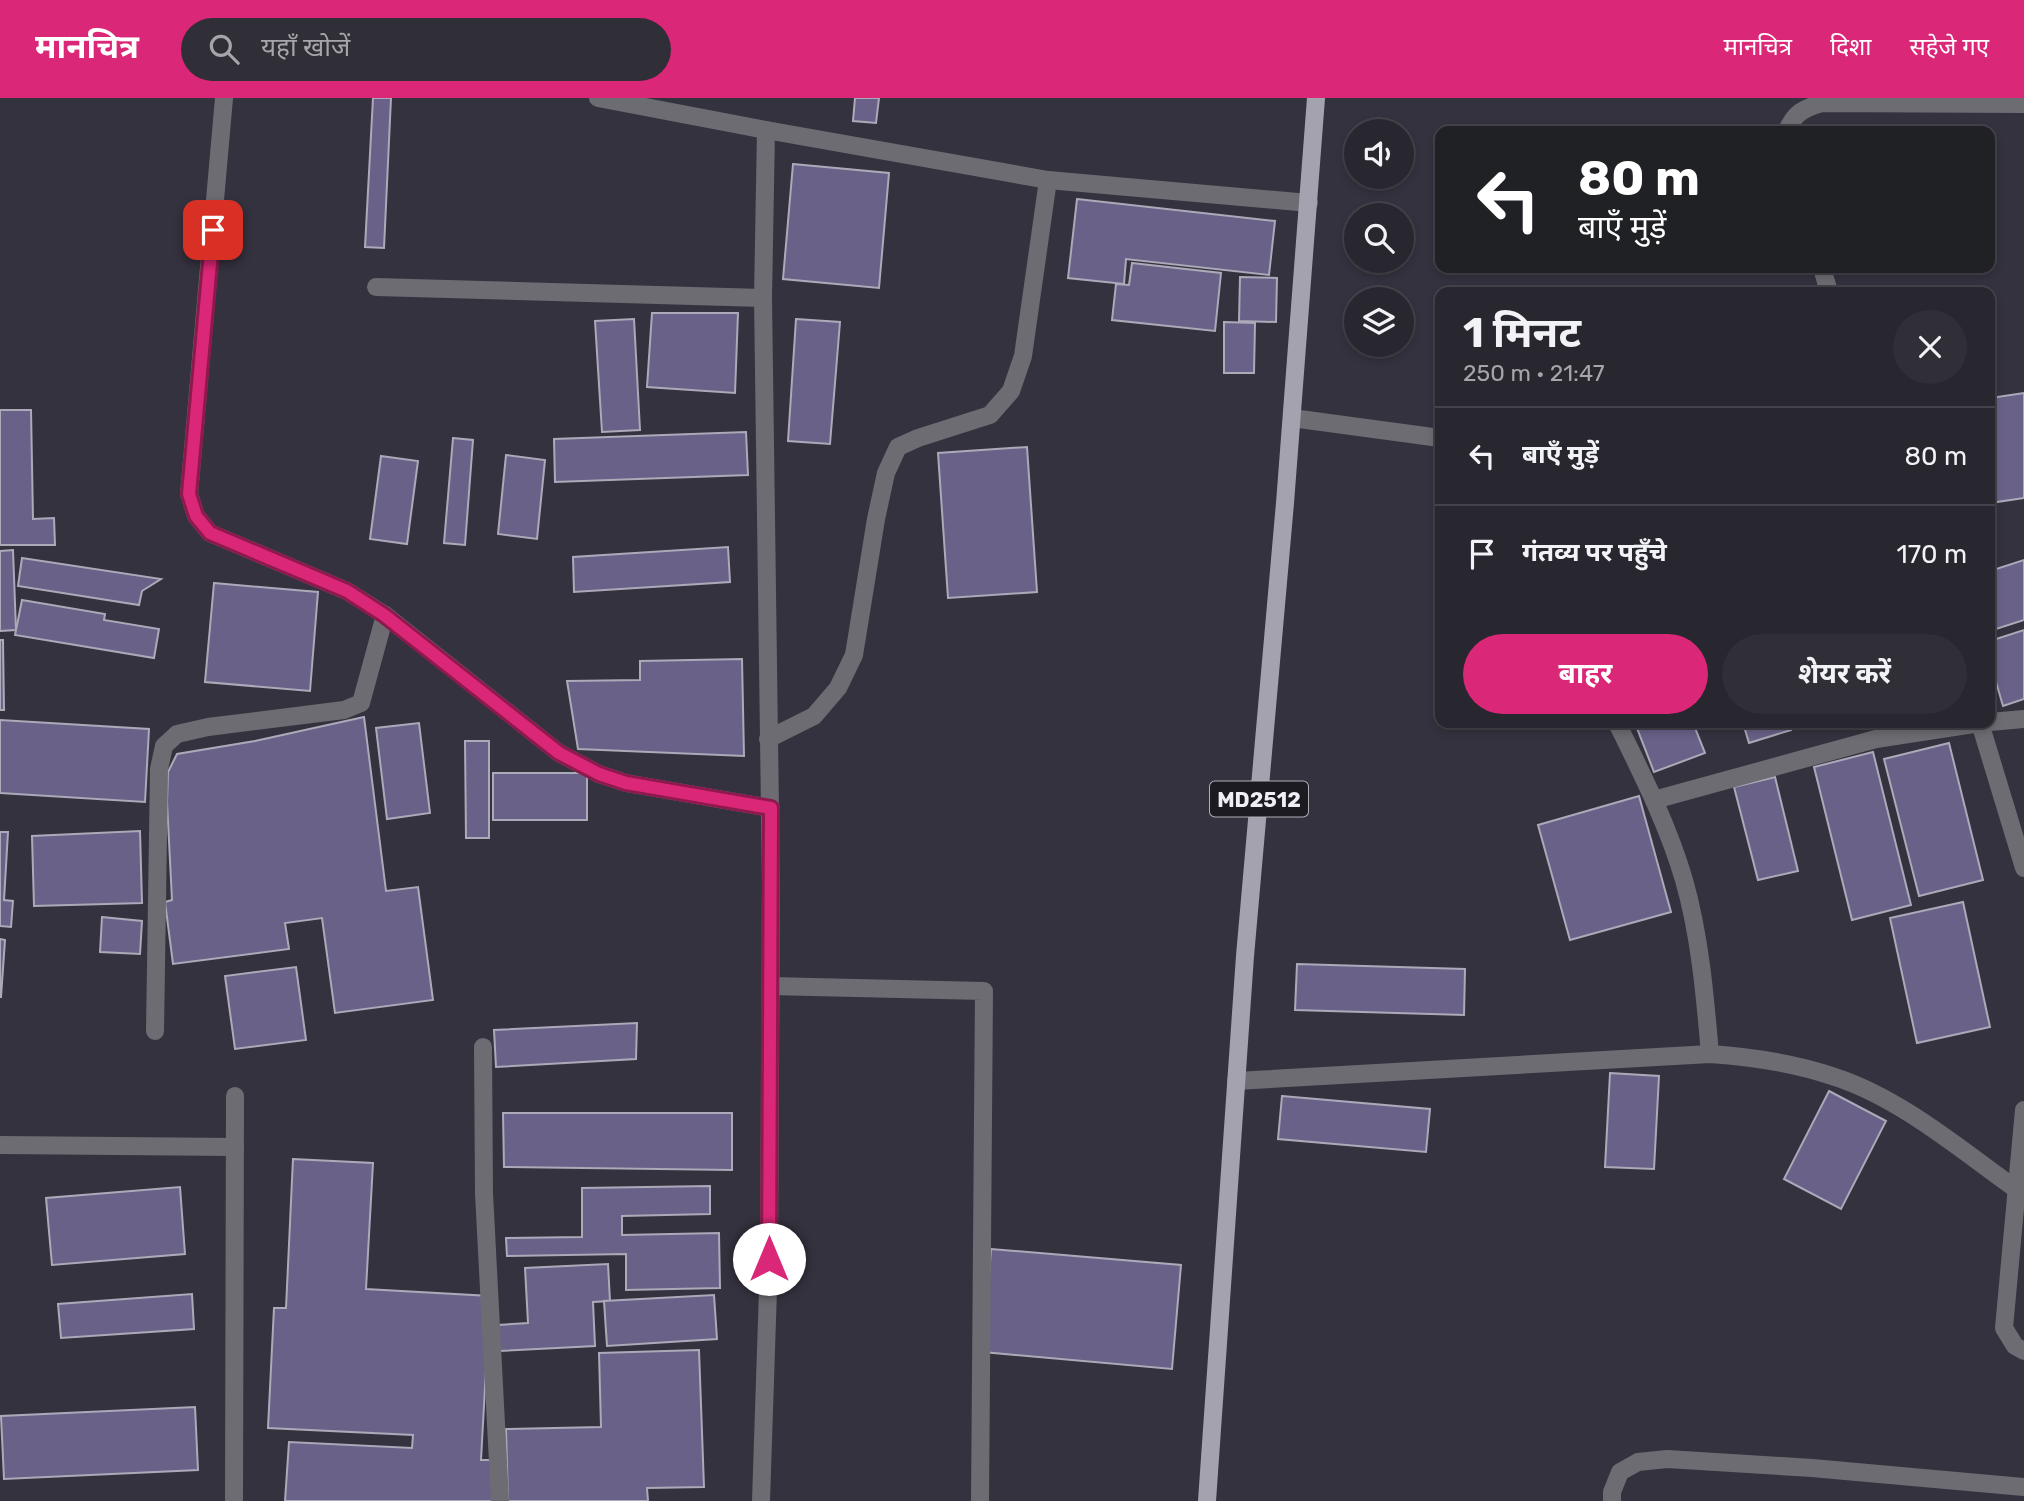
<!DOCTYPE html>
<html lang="hi">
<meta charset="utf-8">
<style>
:root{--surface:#28262f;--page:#302e37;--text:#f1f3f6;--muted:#a5a5aa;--line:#44434b;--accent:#db2777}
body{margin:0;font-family:Rubik,"Noto Sans Devanagari",sans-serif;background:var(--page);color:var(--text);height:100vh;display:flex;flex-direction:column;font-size:26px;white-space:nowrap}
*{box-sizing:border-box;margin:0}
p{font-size:23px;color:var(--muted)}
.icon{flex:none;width:38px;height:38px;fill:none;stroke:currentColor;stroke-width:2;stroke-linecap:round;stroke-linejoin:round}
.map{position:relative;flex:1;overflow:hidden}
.details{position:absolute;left:1435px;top:189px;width:560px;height:441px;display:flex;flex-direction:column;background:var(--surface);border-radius:14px;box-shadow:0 4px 10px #0003,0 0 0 2px var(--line)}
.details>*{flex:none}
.hud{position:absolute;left:1435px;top:28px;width:560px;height:147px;border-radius:14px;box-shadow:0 4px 10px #0003,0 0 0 2px var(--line);background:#202124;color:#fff;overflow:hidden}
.tools{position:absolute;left:1344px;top:21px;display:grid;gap:14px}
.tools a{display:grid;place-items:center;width:70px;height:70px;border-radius:50%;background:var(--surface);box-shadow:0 4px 10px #0003,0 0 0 2px var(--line);font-size:35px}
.pin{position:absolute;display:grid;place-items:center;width:60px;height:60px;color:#fff;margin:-30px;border-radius:14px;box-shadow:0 4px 10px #0006}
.me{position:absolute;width:77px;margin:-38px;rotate:0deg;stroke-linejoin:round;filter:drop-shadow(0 0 5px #0008)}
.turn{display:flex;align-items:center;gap:24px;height:147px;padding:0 28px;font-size:32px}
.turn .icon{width:91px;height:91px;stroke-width:2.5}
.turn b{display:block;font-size:49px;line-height:60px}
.round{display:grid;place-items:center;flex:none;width:74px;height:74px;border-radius:37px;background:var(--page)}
.summary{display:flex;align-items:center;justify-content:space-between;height:119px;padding:0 28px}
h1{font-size:42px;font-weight:700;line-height:52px}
.action{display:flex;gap:14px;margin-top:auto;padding:14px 28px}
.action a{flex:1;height:80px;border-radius:42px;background:var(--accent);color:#fff;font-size:28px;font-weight:700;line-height:80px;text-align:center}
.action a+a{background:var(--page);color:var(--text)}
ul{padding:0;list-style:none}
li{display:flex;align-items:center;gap:21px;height:98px;padding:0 28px;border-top:2px solid var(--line)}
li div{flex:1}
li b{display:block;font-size:26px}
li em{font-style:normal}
header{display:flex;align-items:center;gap:42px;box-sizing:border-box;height:98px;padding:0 35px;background:var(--accent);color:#fff}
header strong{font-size:33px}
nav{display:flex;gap:38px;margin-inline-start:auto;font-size:24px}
.search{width:490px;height:63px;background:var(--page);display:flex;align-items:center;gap:18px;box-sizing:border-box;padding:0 24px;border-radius:38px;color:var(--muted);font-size:26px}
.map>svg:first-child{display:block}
.building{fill:#6a6188;stroke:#aca9b9;stroke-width:2}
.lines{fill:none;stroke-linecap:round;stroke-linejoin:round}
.minor{stroke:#6d6c72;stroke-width:18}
.major{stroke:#a5a2b0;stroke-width:18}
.route-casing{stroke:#8e194d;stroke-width:18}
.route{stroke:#db2777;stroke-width:12}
.labels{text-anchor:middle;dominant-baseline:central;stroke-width:7;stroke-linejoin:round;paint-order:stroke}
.shield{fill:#1c1b21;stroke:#b0afb7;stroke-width:2}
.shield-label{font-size:21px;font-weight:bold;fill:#f0eff7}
</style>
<header>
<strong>मानचित्र</strong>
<div class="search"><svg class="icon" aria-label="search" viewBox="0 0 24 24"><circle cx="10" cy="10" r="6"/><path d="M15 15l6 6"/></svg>यहाँ खोजें</div>
<nav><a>मानचित्र</a><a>दिशा</a><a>सहेजे गए</a></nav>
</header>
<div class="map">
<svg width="2024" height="1403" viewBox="0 0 2024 1403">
<rect width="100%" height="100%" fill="#35323f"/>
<g class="building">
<polygon points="373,0 391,0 384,150 365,149"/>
<polygon points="855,0 879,0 876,25 853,23"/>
<polygon points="793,66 889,75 879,190 783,181"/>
<polygon points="1077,101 1275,123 1269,177 1126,161 1124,186 1068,180"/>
<polygon points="1132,165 1221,175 1215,233 1112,222 1116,186 1129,187"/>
<polygon points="1240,179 1277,180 1276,224 1239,223"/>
<polygon points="652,215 738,215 735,295 647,289"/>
<polygon points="634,221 640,332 602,334 595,223"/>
<polygon points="796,221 840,224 830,346 788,343"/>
<polygon points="1224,224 1255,225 1254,275 1224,275"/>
<polygon points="2024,295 2024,400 1990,405 1990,300"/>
<polygon points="0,312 31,312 33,421 54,420 55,447 0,447"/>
<polygon points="746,334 748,377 555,384 554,341"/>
<polygon points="453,340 473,342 465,447 444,445"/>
<polygon points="1027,349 1037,494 948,500 938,355"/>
<polygon points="506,357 545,362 537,441 498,436"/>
<polygon points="381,358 418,363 407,446 370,441"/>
<polygon points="728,449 730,484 574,494 573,459"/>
<polygon points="13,452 16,532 0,533 0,453"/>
<polygon points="22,460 161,481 142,493 139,507 18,488"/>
<polygon points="2024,462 2024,522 1990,533 1990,473"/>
<polygon points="214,485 318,494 310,593 205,584"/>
<polygon points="22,502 105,516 104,522 159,531 154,560 15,537"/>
<polygon points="2024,532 2024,601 2003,608 1990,563 1990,543"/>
<polygon points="0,542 3,542 4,612 0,612"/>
<polygon points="742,561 744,658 578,651 567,583 640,582 640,563"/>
<polygon points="364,619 386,793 418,789 433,902 335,915 322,820 285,825 289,851 173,866 165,804 172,802 167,704 168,674 177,656 255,643"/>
<polygon points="0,622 149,631 145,704 0,695"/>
<polygon points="419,625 430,715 387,721 376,630"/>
<polygon points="1635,625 1693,625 1705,655 1654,674"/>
<polygon points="1743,625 1789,625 1791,632 1749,645"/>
<polygon points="465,643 489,643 489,740 466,740"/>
<polygon points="1949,645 1983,782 1919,798 1884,661"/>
<polygon points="1873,654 1911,807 1852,822 1814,669"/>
<rect x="493" y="675" width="94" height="47"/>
<polygon points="1775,679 1798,773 1758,782 1734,689"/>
<polygon points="1639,698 1671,814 1570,842 1538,727"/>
<polygon points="140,733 142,805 34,808 32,738"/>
<polygon points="0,734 8,734 4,802 13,803 11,829 0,828"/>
<polygon points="1963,804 1990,929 1917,945 1890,820"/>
<polygon points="102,819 142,823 140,856 100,854"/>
<polygon points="0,841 5,842 1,899 0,899"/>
<polygon points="1297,866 1465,871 1464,917 1295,912"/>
<polygon points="296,869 306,942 235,951 225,878"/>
<polygon points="637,925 636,961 496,969 494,932"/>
<polygon points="1610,975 1659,978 1654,1071 1605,1069"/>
<polygon points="1829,993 1886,1023 1841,1111 1784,1081"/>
<polygon points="1282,998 1430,1011 1426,1054 1278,1041"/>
<polygon points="503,1015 732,1015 732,1072 504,1069"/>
<polygon points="293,1061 373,1065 366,1191 490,1198 481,1362 498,1362 496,1403 285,1403 289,1344 412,1350 413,1337 268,1330 274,1210 286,1210"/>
<polygon points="710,1088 710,1116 622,1118 622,1137 719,1135 720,1190 626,1192 626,1156 507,1158 506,1140 582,1139 582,1090"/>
<polygon points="180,1089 185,1156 52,1167 46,1100"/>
<polygon points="991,1151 1181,1167 1172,1271 983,1254"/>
<polygon points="608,1166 610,1203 593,1204 595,1248 499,1253 498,1227 528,1225 525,1170"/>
<polygon points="192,1196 194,1231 61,1240 58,1206"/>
<polygon points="714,1197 717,1241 607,1248 604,1203"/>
<polygon points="699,1252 704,1389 647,1390 648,1403 508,1403 506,1331 601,1329 599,1255"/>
<polygon points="195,1309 198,1372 4,1381 1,1318"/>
</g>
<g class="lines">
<g class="minor">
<polyline points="224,0 189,396 196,418 210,435 347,493 385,517 559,655 599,676 626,685 771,710"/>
<polyline points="598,0 766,32 1048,82 1309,105"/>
<path d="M1787 33C1794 15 1804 10 1822 5L2024 6"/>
<polyline points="1822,170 1829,194"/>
<polyline points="376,189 763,200"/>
<polyline points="1292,320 1440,340"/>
<polyline points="1990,624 2024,621"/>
<path d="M1617 625C1642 676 1668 727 1684 782 1700 838 1705 898 1710 956"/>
<polyline points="1980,625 2024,770"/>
<polyline points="768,641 814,618 838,590 854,557 876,421 886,375 898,349 918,340 990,317 1011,293 1023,258 1048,82"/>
<polyline points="1654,702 1876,641 1980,625"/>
<polyline points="770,888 984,893 980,1403"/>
<polyline points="155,933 159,671 164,648 177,636 208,629 344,612 361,605 385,517"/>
<polyline points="483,949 484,1095 500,1403"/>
<path d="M1236 983 1710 956C1752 959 1795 965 1835 979 1900 1000 1961 1052 2016 1091"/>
<polyline points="2024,1012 2004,1230 2015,1248 2024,1253"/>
<polyline points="0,1047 235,1049"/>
<polyline points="234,1403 235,998"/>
<polyline points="761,1403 769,1161 771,786 763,200 766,32"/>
<polyline points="1612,1403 1612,1394 1620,1374 1638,1364 1667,1361 1812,1370 2024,1389"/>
</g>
<polyline class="major" points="1207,1403 1245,858 1285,405 1316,0"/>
</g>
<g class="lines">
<g class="route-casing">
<polyline id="route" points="213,132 189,396 196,418 210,435 347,493 384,517 559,655 599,676 626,685 771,710 769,1161"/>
</g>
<use href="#route" class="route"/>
</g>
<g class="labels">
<rect class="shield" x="1210" y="683.5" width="98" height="35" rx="5"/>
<g class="shield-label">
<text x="1259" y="701">MD2512</text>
</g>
</g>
</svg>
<div class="tools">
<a><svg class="icon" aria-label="sound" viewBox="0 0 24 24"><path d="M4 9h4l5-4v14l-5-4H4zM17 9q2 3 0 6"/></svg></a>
<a><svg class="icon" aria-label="search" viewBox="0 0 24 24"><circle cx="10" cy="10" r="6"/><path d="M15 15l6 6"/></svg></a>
<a><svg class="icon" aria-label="layers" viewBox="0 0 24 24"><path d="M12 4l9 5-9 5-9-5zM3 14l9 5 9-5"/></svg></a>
</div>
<div class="pin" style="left:213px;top:132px;background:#d93025"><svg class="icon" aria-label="arrive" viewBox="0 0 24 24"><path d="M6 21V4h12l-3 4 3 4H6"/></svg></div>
<svg class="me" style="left:769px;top:1161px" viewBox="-20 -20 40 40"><circle r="19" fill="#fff"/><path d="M0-13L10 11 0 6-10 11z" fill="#db2777"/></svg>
<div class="hud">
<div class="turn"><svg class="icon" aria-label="left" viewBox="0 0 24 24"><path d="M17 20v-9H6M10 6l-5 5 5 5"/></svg><div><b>80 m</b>बाएँ मुड़ें</div></div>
</div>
<section class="details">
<div class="summary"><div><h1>1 मिनट</h1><p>250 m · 21:47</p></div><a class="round"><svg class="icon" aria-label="close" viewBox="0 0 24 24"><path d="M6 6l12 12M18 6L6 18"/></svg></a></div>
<ul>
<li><svg class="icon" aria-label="left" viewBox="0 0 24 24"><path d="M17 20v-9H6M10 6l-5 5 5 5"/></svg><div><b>बाएँ मुड़ें</b></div><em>80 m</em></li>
<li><svg class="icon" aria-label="arrive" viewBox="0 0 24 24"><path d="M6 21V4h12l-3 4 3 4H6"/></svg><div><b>गंतव्य पर पहुँचे</b></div><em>170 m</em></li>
</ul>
<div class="action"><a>बाहर</a><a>शेयर करें</a></div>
</section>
</div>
